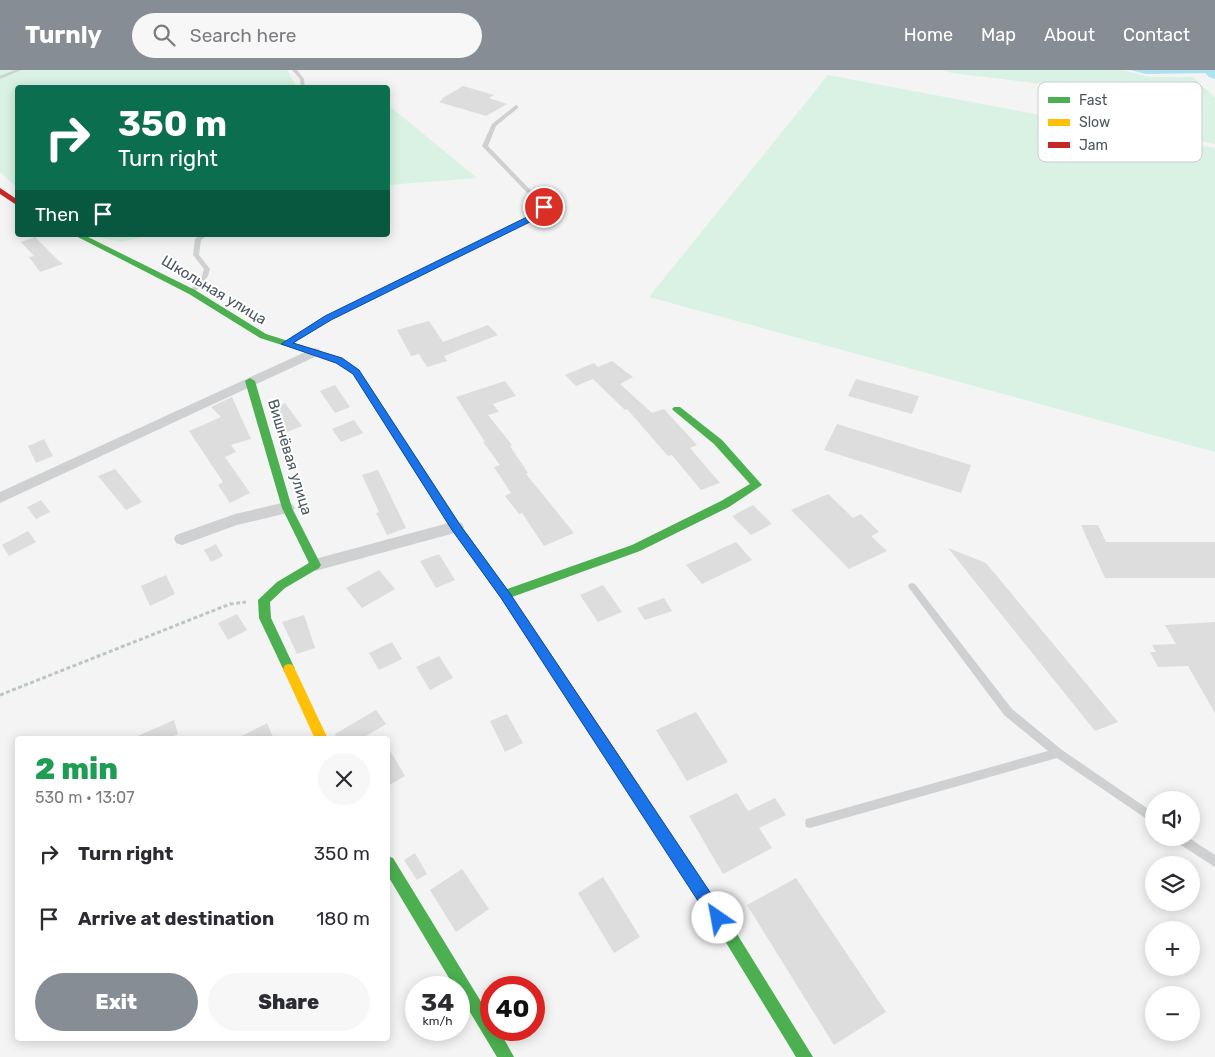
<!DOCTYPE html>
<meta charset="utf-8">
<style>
:root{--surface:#fff;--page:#f7f7f7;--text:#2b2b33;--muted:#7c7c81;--accent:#868d94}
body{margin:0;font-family:Rubik,sans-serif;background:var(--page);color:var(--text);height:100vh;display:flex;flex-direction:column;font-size:19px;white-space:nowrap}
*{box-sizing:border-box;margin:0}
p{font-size:16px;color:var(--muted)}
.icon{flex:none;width:28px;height:28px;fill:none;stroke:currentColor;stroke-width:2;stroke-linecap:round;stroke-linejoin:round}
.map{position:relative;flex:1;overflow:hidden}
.panel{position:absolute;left:15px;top:666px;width:375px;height:305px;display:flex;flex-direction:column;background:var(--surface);border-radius:5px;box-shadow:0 2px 12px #0003}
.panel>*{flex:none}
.guide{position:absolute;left:15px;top:15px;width:375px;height:152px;border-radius:5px;box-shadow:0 2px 12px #0003;background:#0b6e4f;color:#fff;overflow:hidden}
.buttons{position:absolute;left:1145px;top:721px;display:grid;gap:10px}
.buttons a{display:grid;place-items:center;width:55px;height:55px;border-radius:50%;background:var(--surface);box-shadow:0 2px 12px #0003;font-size:25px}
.speed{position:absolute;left:405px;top:906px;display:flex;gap:10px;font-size:25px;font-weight:700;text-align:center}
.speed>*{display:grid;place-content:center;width:65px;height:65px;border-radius:50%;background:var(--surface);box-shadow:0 2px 12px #0003;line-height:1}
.speed small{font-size:12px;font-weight:400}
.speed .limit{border:8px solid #d22;background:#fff;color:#111}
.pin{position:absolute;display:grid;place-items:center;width:42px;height:42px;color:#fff;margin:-21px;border:2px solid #fff;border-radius:50%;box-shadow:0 1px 5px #0007}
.me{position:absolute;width:55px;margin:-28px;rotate:327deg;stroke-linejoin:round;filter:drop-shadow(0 0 4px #0008)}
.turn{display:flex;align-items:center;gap:18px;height:105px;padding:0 20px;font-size:22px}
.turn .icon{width:65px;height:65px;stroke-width:2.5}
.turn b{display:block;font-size:35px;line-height:42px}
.then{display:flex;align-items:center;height:48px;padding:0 20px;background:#0003;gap:10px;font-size:19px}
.round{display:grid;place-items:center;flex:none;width:52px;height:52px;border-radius:26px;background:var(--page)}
.head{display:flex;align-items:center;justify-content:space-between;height:85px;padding:0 20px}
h1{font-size:30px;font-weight:800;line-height:38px;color:#1e9e55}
.action{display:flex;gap:10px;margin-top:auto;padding:10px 20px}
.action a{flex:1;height:58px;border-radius:30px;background:var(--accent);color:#fff;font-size:20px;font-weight:800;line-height:58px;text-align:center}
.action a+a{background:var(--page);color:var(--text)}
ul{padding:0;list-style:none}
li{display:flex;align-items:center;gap:15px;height:65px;padding:0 20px}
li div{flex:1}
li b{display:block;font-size:19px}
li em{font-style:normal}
header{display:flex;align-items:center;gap:30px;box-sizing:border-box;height:70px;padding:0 25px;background:var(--accent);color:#fff}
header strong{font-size:24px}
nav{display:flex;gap:28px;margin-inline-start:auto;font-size:18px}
.search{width:350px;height:45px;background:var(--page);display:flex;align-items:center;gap:12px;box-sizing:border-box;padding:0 18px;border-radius:28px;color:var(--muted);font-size:19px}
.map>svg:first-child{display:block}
.green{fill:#d9f2e3}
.water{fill:#aee2f0}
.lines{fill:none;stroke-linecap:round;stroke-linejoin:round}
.river{fill:#aee2f0;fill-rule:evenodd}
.building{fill:#ddddde}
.path{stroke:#bcc7c4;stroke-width:3;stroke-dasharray:4 2.5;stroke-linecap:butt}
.lane{fill:#ced0d2;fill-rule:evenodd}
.street{fill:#ced0d2;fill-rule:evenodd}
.fast{fill:#4caf50;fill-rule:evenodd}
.slow{fill:#ffc107;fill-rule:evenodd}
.jam{fill:#c62828;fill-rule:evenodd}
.route{fill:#1a73e8;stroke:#114b97}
.labels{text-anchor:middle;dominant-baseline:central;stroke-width:4;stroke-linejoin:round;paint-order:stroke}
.street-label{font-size:15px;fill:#4a5661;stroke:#fff}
.key{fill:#fff;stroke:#c9ccd0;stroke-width:1}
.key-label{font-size:14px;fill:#4a5661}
</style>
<header>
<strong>Turnly</strong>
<div class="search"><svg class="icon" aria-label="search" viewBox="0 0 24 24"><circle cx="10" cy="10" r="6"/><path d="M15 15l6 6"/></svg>Search here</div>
<nav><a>Home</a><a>Map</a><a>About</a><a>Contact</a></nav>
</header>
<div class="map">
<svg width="1215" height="987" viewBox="0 0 1215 987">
<rect width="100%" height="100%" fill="#f4f4f4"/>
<g class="green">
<polygon points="0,0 287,0 297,17 18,18 17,118 0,102"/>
<polygon points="942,0 1123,0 1150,7 1193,7 1215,28 1215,74 1138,59 1050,15 952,3"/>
<polygon points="828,5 1215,78 1215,382 649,227"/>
<polygon points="388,35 477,108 388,115"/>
<polygon points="88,165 151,165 121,172"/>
</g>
<polygon class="water" points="1130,0 1215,0 1215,3 1146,4"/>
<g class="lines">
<polygon class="river" points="1203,0 1215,0 1215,9 1209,7"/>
</g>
<g class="building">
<polygon points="463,16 494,25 489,28 507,34 486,46 439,32 443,29 441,29"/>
<polygon points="35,167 59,191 63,194 40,202 29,187 34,186 21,172"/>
<polygon points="429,251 443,272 488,255 498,265 444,286 447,291 427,297 419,284 411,286 397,260"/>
<polygon points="612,291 633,307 620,314 652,343 664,339 697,375 690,378 720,413 701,420 672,385 668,386 627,339 625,340 593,309 576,316 565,305 594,293 598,297"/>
<polygon points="856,309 919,326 912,344 848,326"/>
<polygon points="505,311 516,326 493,334 499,342 488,345 512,375 510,376 528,403 526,404 574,463 544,476 522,443 519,444 505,426 511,423 494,397 500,395 483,372 485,372 456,327"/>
<polygon points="335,315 350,337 335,343 320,321"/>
<polygon points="232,327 251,369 231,375 236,382 225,387 250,423 230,433 218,415 223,412 189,361 221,347 211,337"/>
<polygon points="285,333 302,356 287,362 271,339"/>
<polygon points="354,350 363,363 341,372 332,359"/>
<polygon points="837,354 971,395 961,423 824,380"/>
<polygon points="44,369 53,386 36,393 28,376"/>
<polygon points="115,399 142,432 126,440 98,406"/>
<polygon points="378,400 406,458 387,465 376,443 379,442 362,405"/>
<polygon points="828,424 853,448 861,444 879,462 871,466 887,481 849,499 791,440"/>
<polygon points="41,430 50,442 36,449 27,437"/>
<polygon points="753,435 772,454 751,465 732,446"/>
<polygon points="1081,455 1098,455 1106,472 1215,472 1215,508 1105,508"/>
<polygon points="28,461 36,472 9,486 2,475"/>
<polygon points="736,472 752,490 702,514 686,495"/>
<polygon points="216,474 223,486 211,492 204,480"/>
<polygon points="948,478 986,493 1118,652 1095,661"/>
<polygon points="439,484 455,510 436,518 420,491"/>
<polygon points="379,500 395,519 362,538 346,518"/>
<polygon points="166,505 175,524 150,536 141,516"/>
<polygon points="603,515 622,542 598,552 580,525"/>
<polygon points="664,528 672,541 645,550 637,538"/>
<polygon points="237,544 247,560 228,570 218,553"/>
<polygon points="304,545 315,578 297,584 282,552"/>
<polygon points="1215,552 1215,643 1188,596 1158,597 1150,582 1156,582 1152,575 1176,574 1165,555"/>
<polygon points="392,572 402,589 379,600 369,583"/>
<polygon points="439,586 453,608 430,620 416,597"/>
<polygon points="376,640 386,654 361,669 337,669 335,664"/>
<polygon points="696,642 728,692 687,711 656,660"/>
<polygon points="507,644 523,673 505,682 490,651"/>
<polygon points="174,650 178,664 168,669 131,669"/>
<polygon points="267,653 274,669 236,669"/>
<polygon points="388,677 405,706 388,716"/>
<polygon points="737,723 748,741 775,728 786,745 759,758 772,778 723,804 689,746"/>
<polygon points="415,783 427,804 417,810 404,790"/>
<polygon points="462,799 489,839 456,862 430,820"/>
<polygon points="603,807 640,867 614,883 578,823"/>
<polygon points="796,808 886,942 834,975 747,835"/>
</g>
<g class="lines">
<polyline class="path" points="0,625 230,534 246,532"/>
<g class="lane">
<polygon points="15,0 21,0 0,9 0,6"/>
<polygon points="292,0 297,0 304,9 305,18 301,18 300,9"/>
<polygon points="516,35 518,36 518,38 496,56 488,76 546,136 546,138 534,149 330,249 288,274 284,274 284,272 326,247 530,147 541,137 482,76 492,54"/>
<polygon points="200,165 207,165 201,170 199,185 210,199 208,206 194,223 192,224 189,222 202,206 204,199 193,185 195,169"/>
<polygon points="912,513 915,514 1012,639 1062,680 1154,743 1154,754 1057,688 810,758 806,757 805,753 806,749 810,748 1048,681 1004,645 909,518 908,516 909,514"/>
<polygon points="1175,768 1189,768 1215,785 1215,797 1176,772"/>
</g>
<g class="street">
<polygon points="314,278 319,279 321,282 319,285 0,433 0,422"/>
<polygon points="287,432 292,434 295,438 292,442 237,455 182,475 176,473 174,469 176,465 235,444"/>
<polygon points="456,451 462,453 464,457 462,461 315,501 309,499 307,495 309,491 315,489"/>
</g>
<g class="fast">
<polygon points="74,165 84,165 195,220 266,264 342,288 359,300 460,454 507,519 632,475 721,431 750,414 714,374 674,341 672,339 674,337 680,337 722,370 762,415 729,437 640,481 512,527 511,531 503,531 452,460 353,304 336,292 260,268 189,224"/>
<polygon points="250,308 255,311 292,438 321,495 319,498 285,518 270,532 271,548 295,599 293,603 289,604 285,603 259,548 258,530 277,512 309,493 282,438 245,311"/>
<polygon points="613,682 618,684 724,843 813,987 796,987 714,853 608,692 606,688 608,684"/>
<polygon points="388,786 393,788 491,948 491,960 499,960 514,987 497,987 459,924 459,918 455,918 388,806"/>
</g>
<polygon class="slow" points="289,594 293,595 328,669 315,669 283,599 285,595"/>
<g class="jam">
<polygon points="0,118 18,130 18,136 0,124"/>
<polygon points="507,523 511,525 618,684 620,688 618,692 613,694 608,692 503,531 501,528 503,525"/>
</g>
</g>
<polygon class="route" points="544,134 548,137 534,150 331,250 293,273 342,288 359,300 460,455 509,522 724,843 726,848 724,854 718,856 713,854 501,528 452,460 353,304 336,293 281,274 325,246 529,146"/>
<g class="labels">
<g class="street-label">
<text transform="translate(214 220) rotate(31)">Школьная улица</text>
<text transform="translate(290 387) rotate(73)">Вишнёвая улица</text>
</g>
</g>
<rect x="1038" y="12" width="164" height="80" rx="8" class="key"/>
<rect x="1048" y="27" width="22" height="6" fill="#4caf50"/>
<rect x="1048" y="49" width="22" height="7" fill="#ffc107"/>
<rect x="1048" y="72" width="22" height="6" fill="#c62828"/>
<g class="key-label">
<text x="1079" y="35">Fast</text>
<text x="1079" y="57">Slow</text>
<text x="1079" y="80">Jam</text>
</g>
</svg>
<div class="buttons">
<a><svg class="icon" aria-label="sound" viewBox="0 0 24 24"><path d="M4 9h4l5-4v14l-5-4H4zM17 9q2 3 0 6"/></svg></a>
<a><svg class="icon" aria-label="layers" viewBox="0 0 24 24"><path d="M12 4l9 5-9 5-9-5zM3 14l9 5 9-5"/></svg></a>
<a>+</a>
<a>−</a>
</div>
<div class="speed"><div>34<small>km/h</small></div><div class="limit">40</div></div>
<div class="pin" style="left:544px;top:137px;background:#d93025"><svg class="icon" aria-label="arrive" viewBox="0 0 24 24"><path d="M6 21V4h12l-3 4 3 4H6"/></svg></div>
<svg class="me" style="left:718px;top:848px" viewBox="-20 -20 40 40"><circle r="19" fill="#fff"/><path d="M0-13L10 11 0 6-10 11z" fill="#1a73e8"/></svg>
<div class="guide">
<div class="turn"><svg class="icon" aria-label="right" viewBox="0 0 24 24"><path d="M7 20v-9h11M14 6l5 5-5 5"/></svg><div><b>350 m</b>Turn right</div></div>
<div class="then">Then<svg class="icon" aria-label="arrive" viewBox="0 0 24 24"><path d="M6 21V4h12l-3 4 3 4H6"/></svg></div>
</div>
<section class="panel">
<div class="head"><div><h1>2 min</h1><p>530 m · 13:07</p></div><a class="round"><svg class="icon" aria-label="close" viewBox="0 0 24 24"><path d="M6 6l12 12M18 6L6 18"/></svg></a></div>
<ul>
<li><svg class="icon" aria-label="right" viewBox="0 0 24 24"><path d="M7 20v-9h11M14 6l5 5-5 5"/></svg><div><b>Turn right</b></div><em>350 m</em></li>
<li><svg class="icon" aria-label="arrive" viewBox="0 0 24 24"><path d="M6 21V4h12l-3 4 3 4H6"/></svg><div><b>Arrive at destination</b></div><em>180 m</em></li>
</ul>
<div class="action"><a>Exit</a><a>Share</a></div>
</section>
</div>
